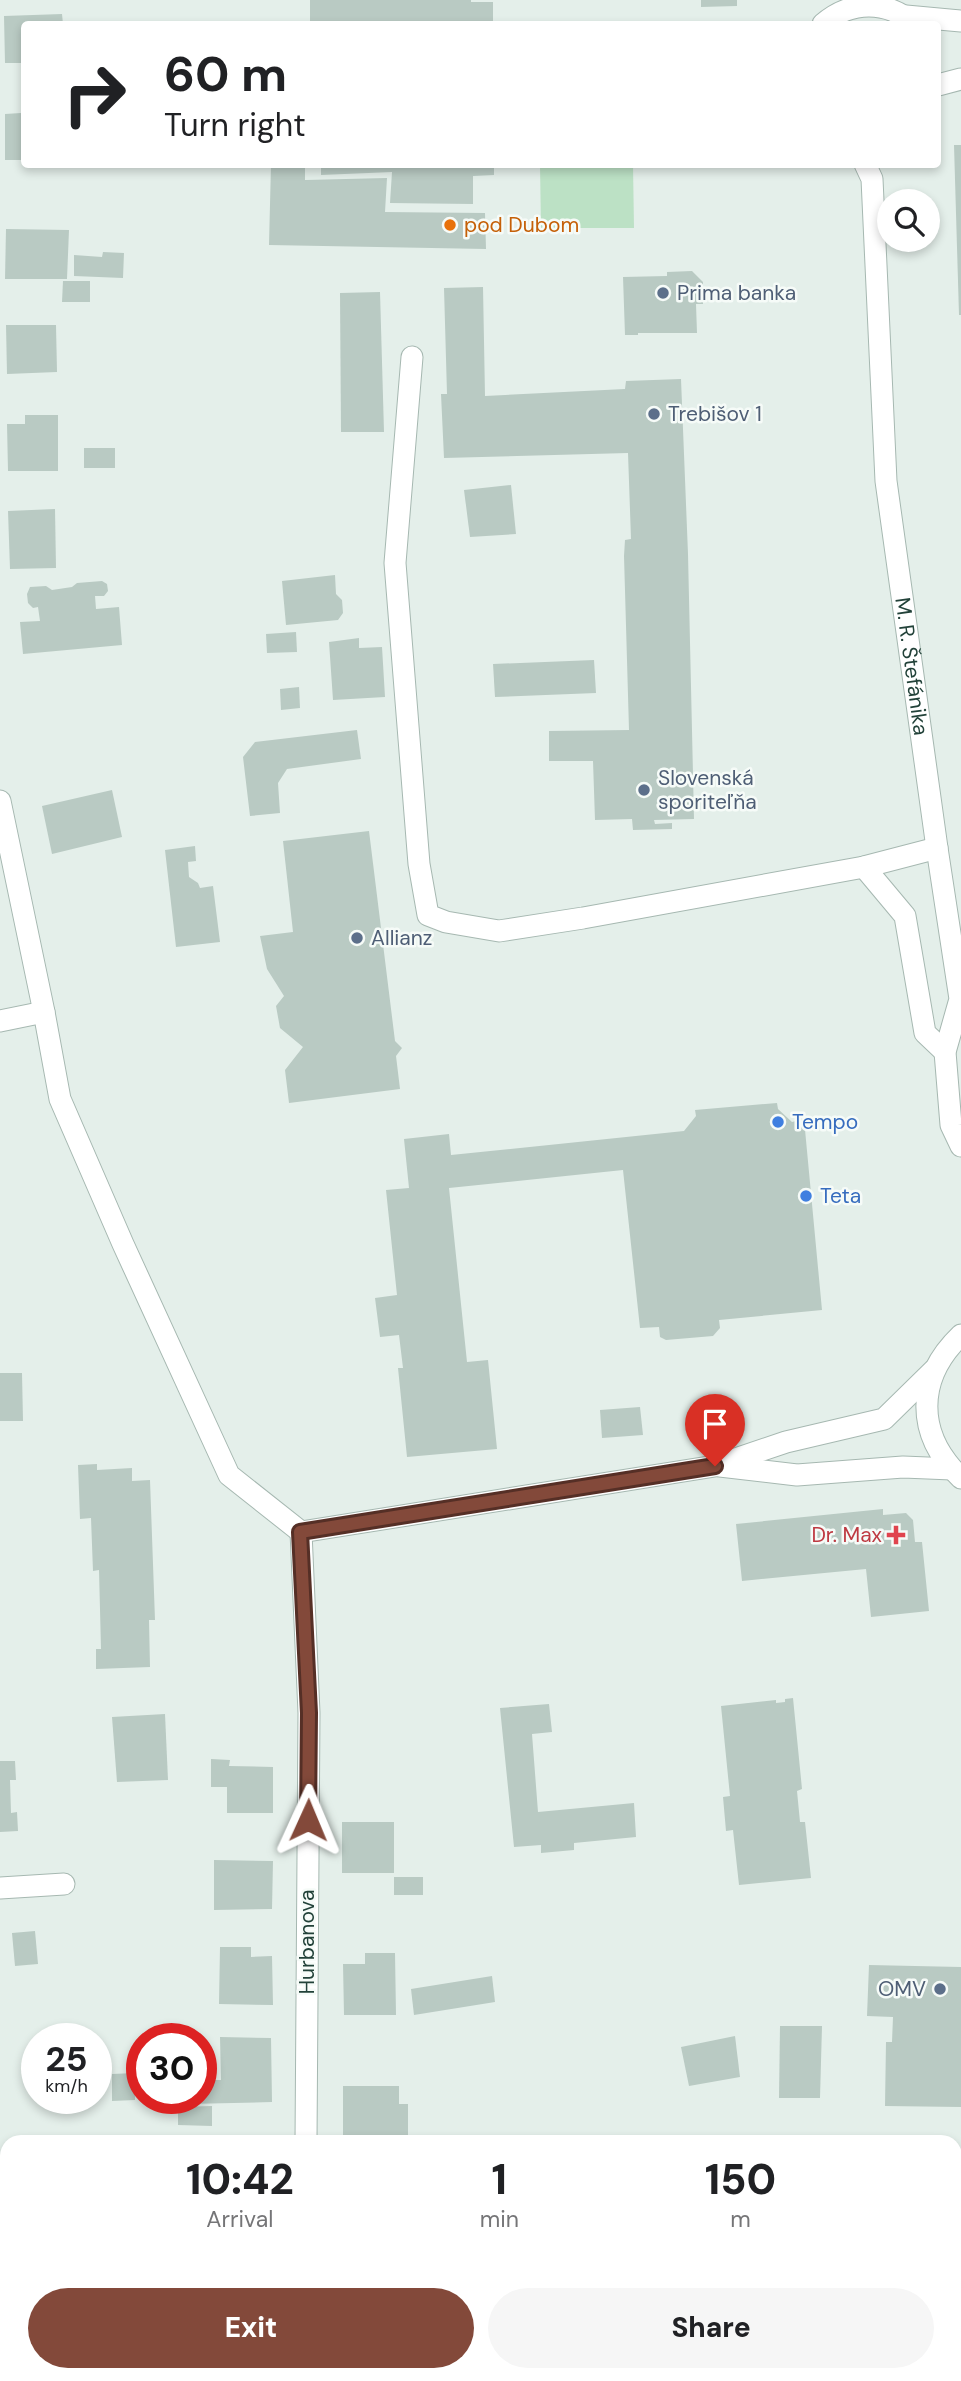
<!DOCTYPE html>
<meta charset="utf-8">
<style>
:root{--surface:#fff;--page:#f6f6f6;--text:#202124;--muted:#757577;--accent:#83493a}
body{margin:0;font-family:"DM Sans",sans-serif;background:var(--page);color:var(--text);height:100vh;display:flex;flex-direction:column;font-size:26px;white-space:nowrap}
*{box-sizing:border-box;margin:0}
p{font-size:23px;color:var(--muted)}
.icon{flex:none;width:38px;height:38px;fill:none;stroke:currentColor;stroke-width:2;stroke-linecap:round;stroke-linejoin:round}
.map{position:relative;flex:1;overflow:hidden}
.details{position:absolute;left:0px;top:2135px;width:962px;height:247px;display:flex;flex-direction:column;background:var(--surface);border-radius:21px 21px 0 0;box-shadow:0 4px 10px #0003}
.details>*{flex:none}
.guide{position:absolute;left:21px;top:21px;width:920px;height:147px;border-radius:7px;box-shadow:0 4px 10px #0003;background:#fff;color:var(--text);overflow:hidden}
.tools{position:absolute;left:877px;top:189px;display:grid;gap:14px}
.tools a{display:grid;place-items:center;width:63px;height:63px;border-radius:50%;background:var(--surface);box-shadow:0 4px 10px #0003;font-size:35px}
.speed{position:absolute;left:21px;top:2023px;display:flex;gap:14px;font-size:35px;font-weight:700;text-align:center}
.speed>*{display:grid;place-content:center;width:91px;height:91px;border-radius:50%;background:var(--surface);box-shadow:0 4px 10px #0003;line-height:1}
.speed small{font-size:18px;font-weight:400}
.speed .limit{border:10px solid #d22;background:#fff;color:#111}
.pin{position:absolute;display:grid;place-items:center;width:60px;height:60px;color:#fff;margin:-72px -30px;border-radius:50% 50% 50% 0;rotate:-45deg;box-shadow:0 0 7px #0007}
.pin .icon{rotate:45deg}
.me{position:absolute;width:77px;margin:-38px;rotate:1deg;stroke-linejoin:round;filter:drop-shadow(0 0 5px #0008)}
.turn{display:flex;align-items:center;gap:24px;height:147px;padding:0 28px;font-size:32px}
.turn .icon{width:91px;height:91px;stroke-width:2.5}
.turn b{display:block;font-size:49px;line-height:60px}
.eta{display:flex;justify-content:space-evenly;align-items:center;height:119px;text-align:center}
.eta b{font-size:42px;font-weight:800;line-height:49px}
.action{display:flex;gap:14px;margin-top:auto;padding:14px 28px}
.action a{flex:1;height:80px;border-radius:42px;background:var(--accent);color:#fff;font-size:28px;font-weight:800;line-height:80px;text-align:center}
.action a+a{background:var(--page);color:var(--text)}
.map>svg:first-child{display:block}
.green{fill:#bce1c5}
.building{fill:#b9cac3}
.lines{fill:none;stroke-linecap:round;stroke-linejoin:round}
.minor-casing{stroke:#a6b8b1;stroke-width:23}
.tertiary-casing{stroke:#a6b8b1;stroke-width:23}
.minor{stroke:#fff;stroke-width:21}
.tertiary{stroke:#fff;stroke-width:21}
.route-casing{stroke:#552f26;stroke-width:18}
.route{stroke:#83493a;stroke-width:12}
.food-dot{fill:#e8710a;stroke:#f6fbf8;stroke-width:2.5}
.service-dot{fill:#5c6f8a;stroke:#f6fbf8;stroke-width:2.5}
.shop-dot{fill:#3f7fe0;stroke:#f6fbf8;stroke-width:2.5}
.health-dot{fill:#e0444e;stroke:#f6fbf8;stroke-width:2.5}
.labels{text-anchor:middle;dominant-baseline:central;stroke-width:5;stroke-linejoin:round;paint-order:stroke}
.food-label{font-size:21px;fill:#c56008;stroke:#f6fbf8;text-anchor:start}
.service-label{font-size:21px;fill:#4e5e75;stroke:#f6fbf8;text-anchor:start}
.street-label{font-size:21px;fill:#224239;stroke:#f6fbf8}
.shop-label{font-size:21px;fill:#366cbe;stroke:#f6fbf8;text-anchor:start}
.health-label{font-size:21px;fill:#be3a42;stroke:#f6fbf8;text-anchor:end}
</style>
<div class="map">
<svg width="961" height="2381" viewBox="0 0 961 2381">
<rect width="100%" height="100%" fill="#e4efea"/>
<g class="green">
<polygon points="540,165 633,165 634,228 541,228"/>
<rect x="956" y="2172" width="5" height="93"/>
</g>
<g class="building">
<polygon points="310,0 471,0 471,2 493,2 493,24 310,24"/>
<polygon points="701,0 737,0 737,6 701,7"/>
<polygon points="62,14 63,24 24,24 24,63 5,63 4,16"/>
<polygon points="21,84 24,84 24,160 5,160 5,114 21,113"/>
<polygon points="954,145 961,145 961,315 959,315"/>
<polygon points="271,164 305,164 305,180 387,178 385,212 485,213 486,249 269,245"/>
<polygon points="321,164 494,164 494,175 473,176 473,204 390,203 392,172 321,175"/>
<polygon points="6,229 69,230 67,279 5,279"/>
<polygon points="103,252 124,253 123,278 74,276 74,255 102,257"/>
<polygon points="692,271 703,282 703,304 696,304 697,333 638,333 638,335 625,335 623,277 667,276 667,272"/>
<polygon points="63,281 90,281 90,302 62,302"/>
<polygon points="483,287 485,396 625,389 626,381 681,379 688,554 694,819 654,820 655,824 672,823 672,829 633,830 632,819 595,820 593,761 549,761 549,731 629,730 624,556 625,540 631,539 628,453 444,458 441,394 447,394 444,288"/>
<polygon points="380,292 384,432 341,432 340,293"/>
<polygon points="6,325 56,325 57,372 7,374"/>
<polygon points="25,415 58,415 58,471 8,471 7,424 25,424"/>
<rect x="84" y="448" width="31" height="20"/>
<polygon points="511,485 516,534 470,537 464,490"/>
<polygon points="55,509 56,568 10,569 8,511"/>
<polygon points="335,575 336,594 342,600 343,613 338,620 286,625 282,581"/>
<polygon points="102,581 107,584 108,591 104,596 95,596 96,609 119,607 122,645 23,654 20,622 40,621 38,607 33,608 28,603 27,594 30,587 46,586 52,590 72,587 77,583"/>
<polygon points="296,632 297,652 267,653 266,634"/>
<polygon points="359,638 359,648 382,647 385,697 333,700 329,642"/>
<polygon points="594,660 596,693 495,697 493,664"/>
<polygon points="299,687 300,708 281,710 280,689"/>
<polygon points="357,730 361,759 287,769 278,783 280,813 250,816 243,757 255,742"/>
<polygon points="112,790 122,837 52,854 42,806"/>
<polygon points="369,831 395,1041 402,1048 396,1056 400,1089 289,1103 285,1070 303,1047 280,1028 276,1006 284,996 267,969 260,936 293,932 283,841"/>
<polygon points="195,846 196,861 188,862 189,877 198,883 200,888 213,886 220,942 176,947 165,850"/>
<polygon points="777,1103 778,1109 792,1122 804,1119 822,1310 719,1320 720,1328 713,1336 666,1340 660,1337 659,1327 640,1328 623,1170 449,1188 467,1362 488,1360 497,1449 407,1457 398,1368 403,1368 399,1335 380,1337 375,1298 397,1295 386,1190 409,1188 404,1139 449,1134 451,1155 684,1131 696,1116 695,1110"/>
<polygon points="0,1373 22,1373 23,1421 0,1421"/>
<polygon points="640,1407 643,1435 602,1438 600,1410"/>
<polygon points="97,1464 97,1470 132,1468 132,1481 150,1480 155,1620 149,1620 150,1667 96,1669 96,1649 101,1649 99,1570 93,1571 91,1518 80,1519 78,1465"/>
<polygon points="883,1509 883,1515 906,1513 913,1520 915,1542 922,1542 929,1611 871,1617 866,1569 742,1581 736,1524"/>
<polygon points="793,1698 802,1789 797,1791 800,1822 805,1822 811,1878 739,1885 733,1830 726,1831 723,1797 730,1796 721,1706 776,1700 776,1703 785,1702 785,1699"/>
<polygon points="549,1704 552,1732 532,1734 538,1812 634,1803 636,1837 574,1843 574,1850 541,1853 541,1845 514,1847 500,1708"/>
<polygon points="165,1714 168,1780 117,1782 112,1717"/>
<polygon points="211,1759 230,1760 229,1766 273,1767 273,1813 227,1813 227,1787 211,1787"/>
<polygon points="0,1761 15,1761 16,1780 10,1780 11,1813 17,1812 18,1831 0,1832"/>
<rect x="342" y="1822" width="52" height="51"/>
<polygon points="214,1860 273,1861 272,1909 214,1910"/>
<rect x="394" y="1877" width="29" height="18"/>
<polygon points="35,1931 38,1964 15,1966 12,1933"/>
<polygon points="220,1947 251,1947 251,1957 272,1956 273,2005 219,2004"/>
<polygon points="365,1953 395,1953 396,2015 344,2015 343,1964 365,1964"/>
<polygon points="869,1965 961,1967 961,2107 885,2106 886,2042 892,2042 893,2017 867,2016"/>
<polygon points="492,1976 495,2002 414,2015 411,1989"/>
<polygon points="780,2026 822,2026 820,2098 779,2098"/>
<polygon points="735,2036 740,2077 689,2086 681,2047"/>
<polygon points="220,2037 271,2038 272,2102 188,2104 187,2098 201,2098 201,2080 221,2080"/>
<polygon points="135,2073 135,2100 112,2101 112,2074"/>
<polygon points="343,2086 399,2086 399,2104 408,2104 408,2135 343,2135"/>
<polygon points="212,2106 212,2126 178,2125 178,2107"/>
<polygon points="784,2136 785,2142 764,2142 763,2140"/>
<polygon points="956,2333 961,2333 961,2381 920,2381 920,2375 956,2375"/>
<rect x="223" y="2375" width="49" height="6"/>
<rect x="347" y="2375" width="44" height="6"/>
<rect x="517" y="2375" width="280" height="6"/>
</g>
<g class="lines">
<g class="minor-casing">
<g id="minor">
<polyline points="906,16 961,21"/>
<polyline points="938,85 961,79"/>
<polyline points="412,357 395,563 419,864 428,915 446,922 499,931 583,918 864,867 937,848"/>
<polyline points="0,801 44,1012 60,1099 123,1244 229,1475 301,1532 715,1466 786,1442 884,1419 934,1370"/>
<polyline points="864,867 905,916 925,1033 945,1052"/>
<polyline points="0,1021 44,1012"/>
<polyline points="720,1466 797,1475 903,1467 952,1469"/>
<polyline points="301,1532 309,1713 306,2142"/>
<polyline points="0,1888 64,1884"/>
<polyline points="304,2381 304,2375"/>
</g>
</g>
<g class="tertiary-casing">
<g id="tertiary">
<path d="M823 24C851 0 887 0 914 24"/>
<path id="s1" d="M865 164 872 179 886 481 937 848 960 999 945 1052 951 1125 961 1146"/>
<path d="M961 1335C916 1378 915 1434 961 1478"/>
</g>
</g>
<use href="#minor" class="minor"/>
<use href="#tertiary" class="tertiary"/>
</g>
<g class="lines">
<g class="route-casing">
<polyline id="route" points="308,1820 309,1713 300,1532 715,1466"/>
</g>
<use href="#route" class="route"/>
</g>
<circle class="food-dot" cx="450" cy="225" r="7"/>
<g class="service-dot">
<circle cx="663" cy="293" r="7"/>
<circle cx="654" cy="414" r="7"/>
<circle cx="644" cy="790" r="7"/>
<circle cx="357" cy="938" r="7"/>
<circle cx="940" cy="1989" r="7"/>
</g>
<g class="shop-dot">
<circle cx="778" cy="1122" r="7"/>
<circle cx="806" cy="1196" r="7"/>
</g>
<path class="health-dot" d="M892.5 1524.5h7v7h7v7h-7v7h-7v-7h-7v-7h7z"/>
<g class="labels">
<g class="food-label">
<text x="464" y="225">pod Dubom</text>
</g>
<g class="service-label">
<text x="677" y="293">Prima banka</text>
<text x="668" y="414">Trebišov 1</text>
<text x="658" y="778">Slovenská<tspan x="658" dy="24">sporiteľňa</tspan></text>
<text x="371" y="938">Allianz</text>
<text x="926" y="1989" text-anchor="end">OMV</text>
</g>
<g class="street-label">
<text stroke="none"><textPath href="#s1" startOffset="506">M. R. Štefánika</textPath></text>
<text transform="translate(307 1942) rotate(-90)">Hurbanova</text>
</g>
<g class="shop-label">
<text x="792" y="1122">Tempo</text>
<text x="820" y="1196">Teta</text>
</g>
<g class="health-label">
<text x="882" y="1535">Dr. Max</text>
</g>
</g>
</svg>
<div class="tools">
<a><svg class="icon" aria-label="search" viewBox="0 0 24 24"><circle cx="10" cy="10" r="6"/><path d="M15 15l6 6"/></svg></a>
</div>
<div class="speed"><div>25<small>km/h</small></div><div class="limit">30</div></div>
<div class="pin" style="left:715px;top:1466px;background:#d93025"><svg class="icon" aria-label="arrive" viewBox="0 0 24 24"><path d="M6 21V4h12l-3 4 3 4H6"/></svg></div>
<svg class="me" style="left:308px;top:1820px" viewBox="-20 -20 40 40"><path d="M0-17L14 15 0 8-14 15z" fill="#83493a" stroke="#fff" stroke-width="4"/></svg>
<div class="guide">
<div class="turn"><svg class="icon" aria-label="right" viewBox="0 0 24 24"><path d="M7 20v-9h11M14 6l5 5-5 5"/></svg><div><b>60 m</b>Turn right</div></div>
</div>
<section class="details">
<div class="eta">
<div><b>10:42</b><p>Arrival</p></div>
<div><b>1</b><p>min</p></div>
<div><b>150</b><p>m</p></div>
</div>
<div class="action"><a>Exit</a><a>Share</a></div>
</section>
</div>
